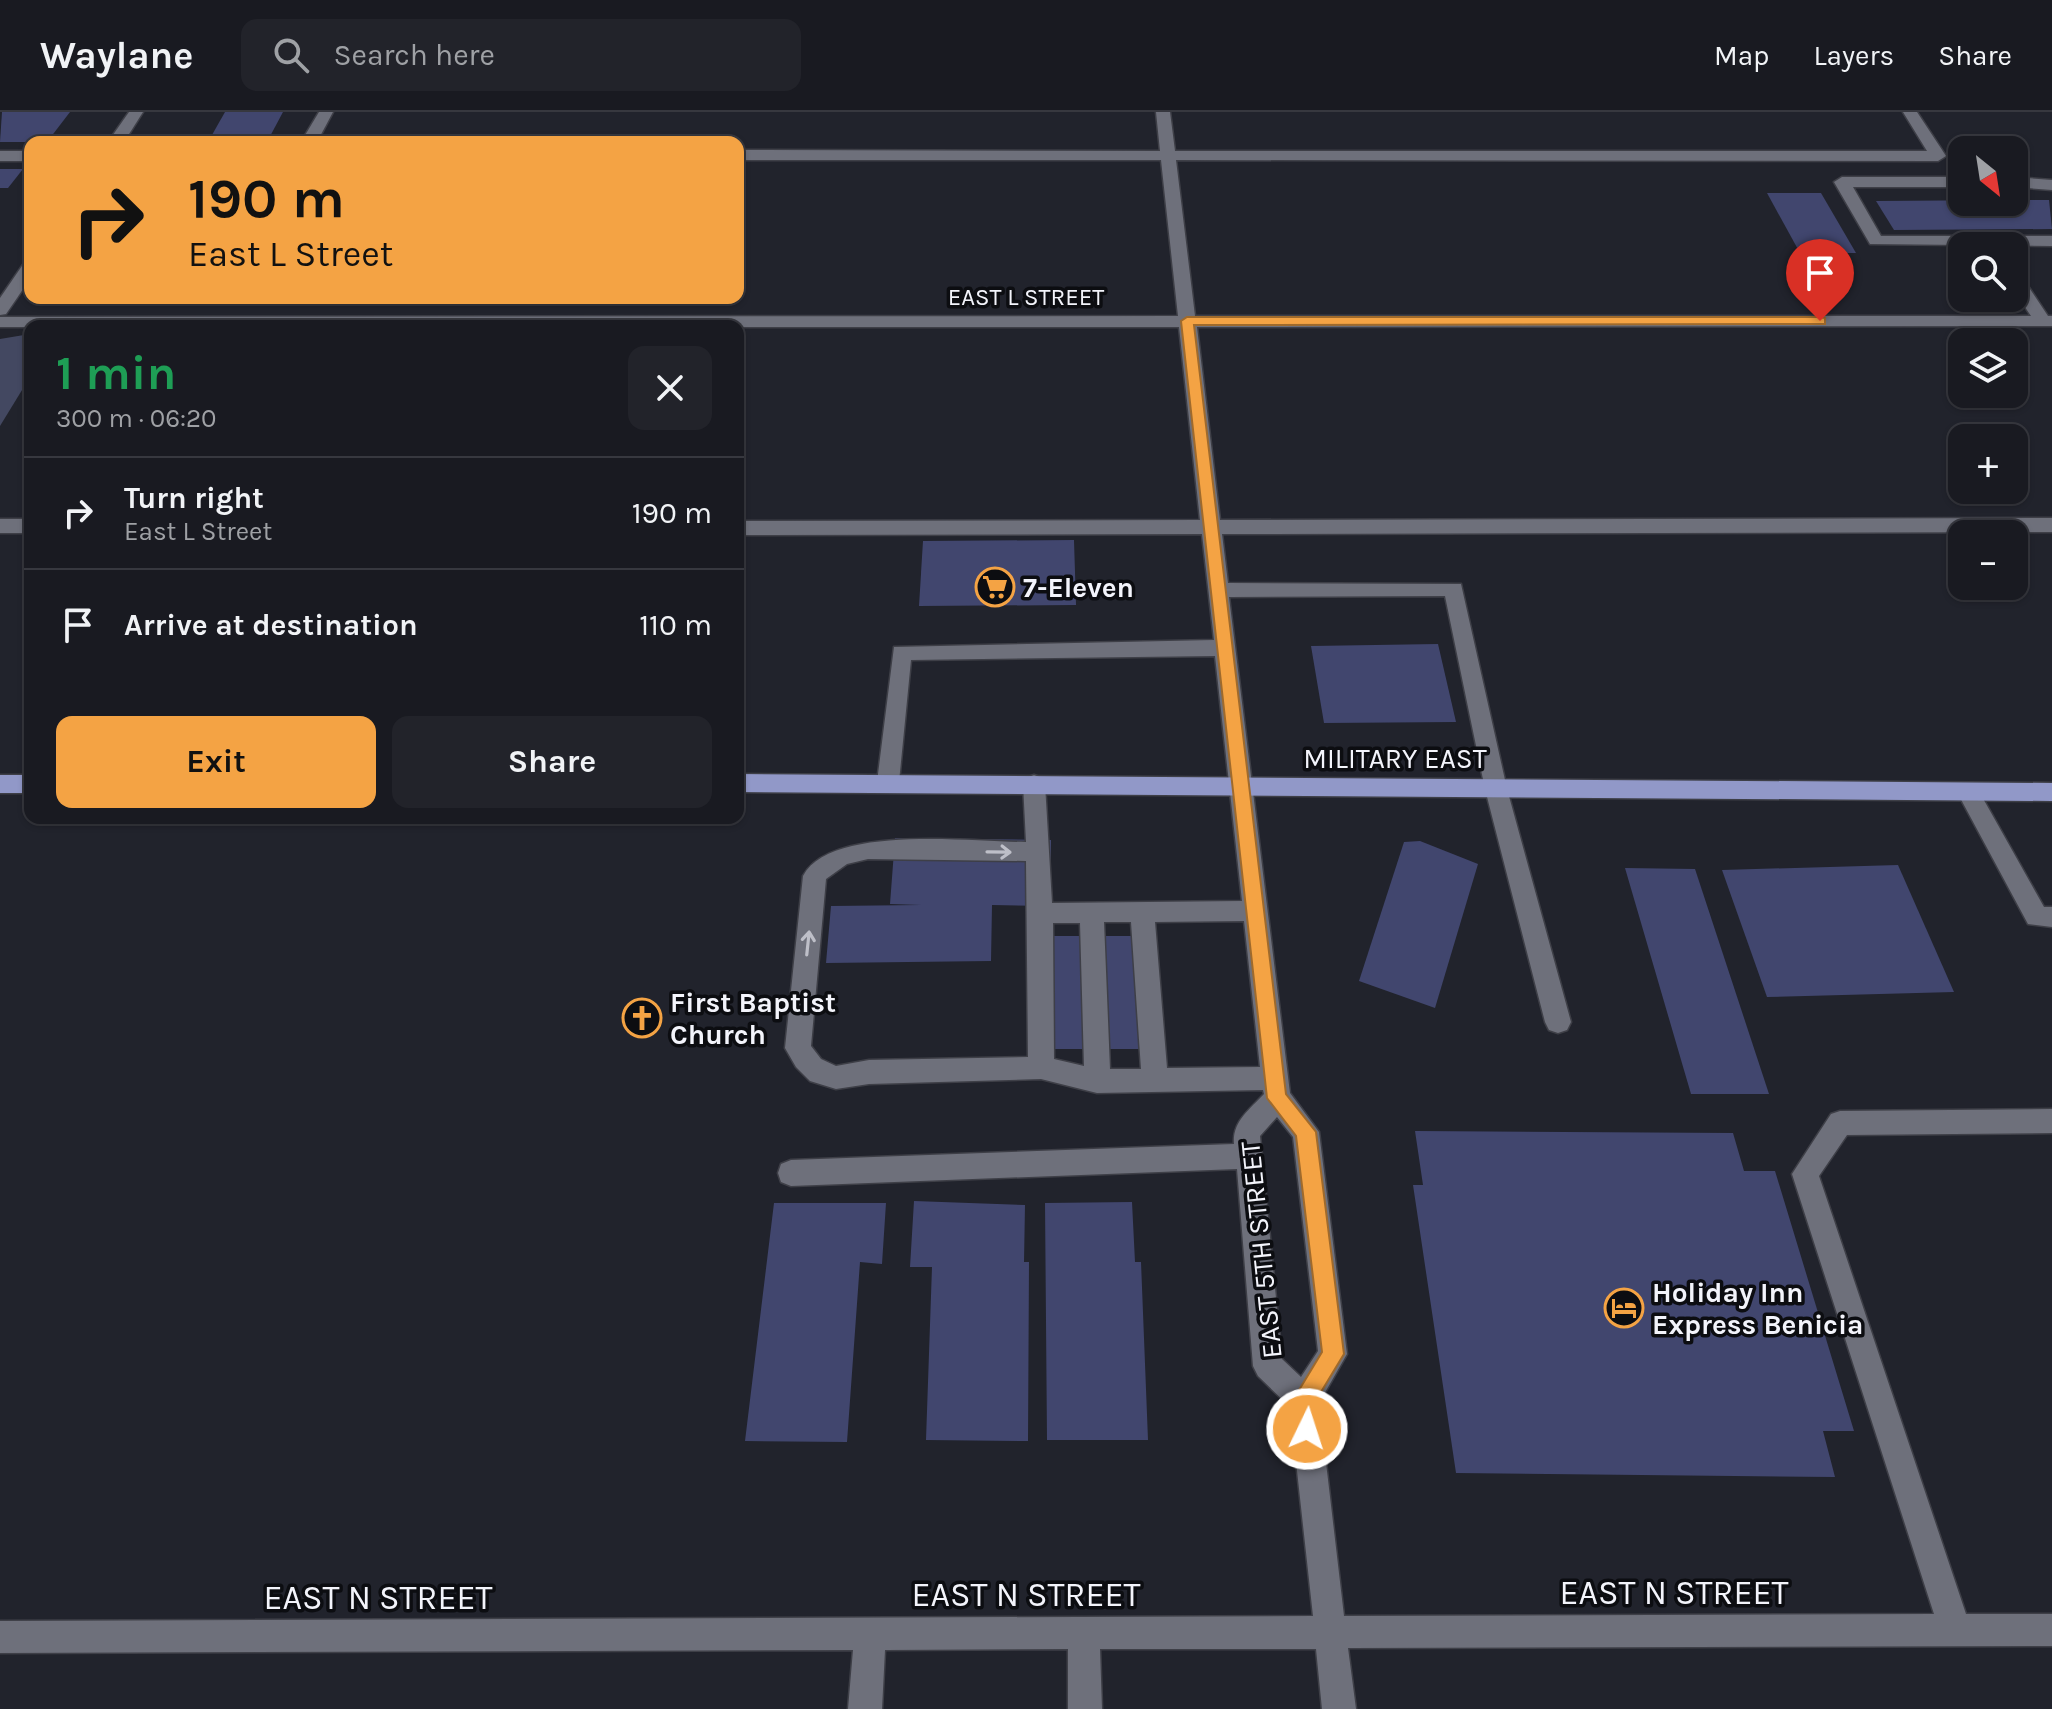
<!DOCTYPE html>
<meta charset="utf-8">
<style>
:root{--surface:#191a21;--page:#22232a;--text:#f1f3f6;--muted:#9fa1a5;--line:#37383f;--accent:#f4a344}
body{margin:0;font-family:Karla,sans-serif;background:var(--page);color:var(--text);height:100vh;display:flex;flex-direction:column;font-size:30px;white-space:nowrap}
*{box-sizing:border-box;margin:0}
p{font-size:26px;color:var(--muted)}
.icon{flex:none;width:44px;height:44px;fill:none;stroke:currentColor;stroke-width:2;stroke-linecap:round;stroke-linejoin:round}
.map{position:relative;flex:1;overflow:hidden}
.panel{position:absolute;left:24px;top:208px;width:720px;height:504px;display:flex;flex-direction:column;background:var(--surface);border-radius:16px;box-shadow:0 2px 6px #0004,0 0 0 2px var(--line)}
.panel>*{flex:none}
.hud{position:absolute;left:24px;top:24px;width:720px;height:168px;border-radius:16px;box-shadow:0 2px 6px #0004,0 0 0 2px var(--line);background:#f4a344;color:#111;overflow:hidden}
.needle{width:52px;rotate:150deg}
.fabs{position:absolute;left:1948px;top:24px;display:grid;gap:16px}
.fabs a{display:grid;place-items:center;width:80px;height:80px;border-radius:16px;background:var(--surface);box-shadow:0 2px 6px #0004,0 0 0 2px var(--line);font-size:40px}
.pin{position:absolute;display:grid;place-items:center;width:68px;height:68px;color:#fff;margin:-82px -34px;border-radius:50% 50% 50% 0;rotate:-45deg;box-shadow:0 0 8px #0007}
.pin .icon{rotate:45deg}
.me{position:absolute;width:88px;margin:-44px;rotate:4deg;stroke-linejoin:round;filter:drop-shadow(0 0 6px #0008)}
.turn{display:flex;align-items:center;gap:28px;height:168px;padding:0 32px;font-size:36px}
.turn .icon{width:104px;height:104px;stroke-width:2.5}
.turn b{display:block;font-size:56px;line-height:68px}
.round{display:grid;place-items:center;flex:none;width:84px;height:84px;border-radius:16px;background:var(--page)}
.head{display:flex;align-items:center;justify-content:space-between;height:136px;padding:0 32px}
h1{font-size:48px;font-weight:700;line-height:60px;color:#1e9e55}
.primary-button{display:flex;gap:16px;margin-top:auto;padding:16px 32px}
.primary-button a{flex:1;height:92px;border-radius:16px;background:var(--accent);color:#111;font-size:32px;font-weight:700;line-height:92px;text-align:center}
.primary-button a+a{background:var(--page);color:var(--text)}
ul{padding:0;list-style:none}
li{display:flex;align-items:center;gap:24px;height:112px;padding:0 32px;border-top:2px solid var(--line)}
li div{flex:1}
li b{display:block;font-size:30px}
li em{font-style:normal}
header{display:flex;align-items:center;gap:48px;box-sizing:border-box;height:112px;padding:0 40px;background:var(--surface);border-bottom:2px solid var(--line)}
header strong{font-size:38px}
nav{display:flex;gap:44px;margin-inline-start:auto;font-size:28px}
.search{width:560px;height:72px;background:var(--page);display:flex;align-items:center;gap:20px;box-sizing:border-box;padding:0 28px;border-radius:16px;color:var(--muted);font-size:30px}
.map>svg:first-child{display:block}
.green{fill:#434861}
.building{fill:#41466e}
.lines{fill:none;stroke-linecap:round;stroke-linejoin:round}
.minor-casing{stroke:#3e3f47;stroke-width:3}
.major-casing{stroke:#3e3f47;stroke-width:3}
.minor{fill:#6e707b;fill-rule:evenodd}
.major{fill:#9198c8;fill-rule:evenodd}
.oneway{stroke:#bebfc8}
.route{fill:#f4a344;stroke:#9f6a2c;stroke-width:2}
.labels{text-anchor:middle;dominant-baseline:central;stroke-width:7;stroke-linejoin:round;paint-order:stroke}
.far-street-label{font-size:24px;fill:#f3f4fb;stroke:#0c0d11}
.poi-label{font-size:28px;font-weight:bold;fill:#f3f4fb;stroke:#0c0d11;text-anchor:start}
.street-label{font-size:28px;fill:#f3f4fb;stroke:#0c0d11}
.near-street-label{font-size:34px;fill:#f3f4fb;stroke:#0c0d11}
</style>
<header>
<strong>Waylane</strong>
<div class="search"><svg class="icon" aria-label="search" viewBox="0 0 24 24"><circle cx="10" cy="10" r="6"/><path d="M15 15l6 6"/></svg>Search here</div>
<nav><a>Map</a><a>Layers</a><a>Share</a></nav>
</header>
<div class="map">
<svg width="2052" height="1597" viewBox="0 0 2052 1597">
<rect width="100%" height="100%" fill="#21232c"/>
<polygon class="green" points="30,222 30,265 0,314 0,227"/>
<g class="building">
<polygon points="2,0 70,0 47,30 0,30"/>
<polygon points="225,0 283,0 267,30 208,30"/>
<polygon points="0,57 23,57 8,76 0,76"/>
<polygon points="1767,81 1821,81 1856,141 1800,141"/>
<polygon points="2014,88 2049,88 2052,117 1894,118 1876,89"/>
<polygon points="1074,428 1076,493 919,494 923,429"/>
<polygon points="1438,532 1456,610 1324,611 1311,534"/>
<polygon points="895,726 1051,728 1051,794 992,793 991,849 826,851 831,794 921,793 890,792"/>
<polygon points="1420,729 1478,752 1435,896 1359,869 1404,730"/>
<polygon points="1898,753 1954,880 1767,885 1722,758"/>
<polygon points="1625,756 1695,757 1769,982 1691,982"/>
<polygon points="1032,824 1149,824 1154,937 1032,937"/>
<polygon points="1415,1019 1733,1021 1744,1059 1775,1059 1854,1319 1823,1319 1835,1365 1456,1361 1413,1073 1423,1073"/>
<polygon points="914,1089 1025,1093 1024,1150 1029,1150 1028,1329 926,1328 932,1155 910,1155"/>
<polygon points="1132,1090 1135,1150 1141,1150 1148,1328 1047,1328 1045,1091"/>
<polygon points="774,1091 886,1091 882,1152 860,1150 847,1330 745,1329"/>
</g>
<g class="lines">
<g class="minor-casing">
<g id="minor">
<polygon points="129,0 143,0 124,30 108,30"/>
<polygon points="319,0 333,0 317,30 301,30"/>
<path d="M1156 0H1170L1175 39H1927L1903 0H1917L1946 44 1938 49 1176 48 1195 204H2031L2014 179V161L2020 162 2048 204H2052V214L1197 215 1220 408 2052 406V420L1222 422 1228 471 1461 472 1507 677 1571 910 1567 918 1558 921 1549 918 1545 910 1485 677 1445 484 1229 485 1290 981 1319 1020 1347 1242 1319 1291 1344 1504 1934 1502 1792 1062 1831 1002 1840 999 2052 997V1021L1847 1023 1819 1064 1966 1502H2052V1534L1348 1536 1356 1597H1322L1316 1537H1100L1102 1597H1068V1537L885 1538 882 1597H848L853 1538 0 1541V1509L1313 1504 1290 1295 1258 1264 1253 1254 1237 1057 791 1074 781 1070 778 1061 781 1052 791 1048 1234 1032C1232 1010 1249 998 1264 982L1263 978 1097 981 1041 967 869 972 836 977 810 969 796 955 785 936 803 764C830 712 973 730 1026 730L1023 672 1026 666 1034 663 1042 666 1045 672 1052 791 1242 789 1215 544 911 548 899 670 896 676 888 679 880 676 877 670 894 535 1214 528 1202 422 738 423V409L1200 408 1179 215H0V205L1178 204 1161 48H738V38L1160 39ZM868 747 1026 749 1028 945 869 948 836 954 821 947 811 934 826 767 847 752ZM1244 809 1260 955 1167 956 1155 810ZM1104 810H1131L1141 957H1110ZM1053 811H1080L1084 954 1054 947ZM1277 1005 1293 1025 1318 1239 1301 1265 1282 1247 1260 1024Z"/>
<rect x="0" y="39" width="30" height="10"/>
<polygon points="1842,65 1962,65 1962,75 1853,75 1881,124 2052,124 2052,134 1870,132 1834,70"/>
<polygon points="2014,65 2052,68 2052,78 2014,75"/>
<polygon points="30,150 30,167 6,202 0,203 0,186 24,151"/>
<rect x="0" y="407" width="30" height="14"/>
<polygon points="1968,671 1976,674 2044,795 2052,795 2052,815 2028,812 1957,680 1960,674"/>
</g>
</g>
<g class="major-casing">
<g id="major">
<polygon points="738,662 2052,671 2052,689 738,680"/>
<rect x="0" y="663" width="30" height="18"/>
</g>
</g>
<use href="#minor" class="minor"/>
<use href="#major" class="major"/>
</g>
<defs><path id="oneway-shaft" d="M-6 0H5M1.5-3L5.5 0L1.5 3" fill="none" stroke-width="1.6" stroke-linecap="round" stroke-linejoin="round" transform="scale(2)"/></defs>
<g class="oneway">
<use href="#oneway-shaft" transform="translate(999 740) rotate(1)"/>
<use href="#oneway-shaft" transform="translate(808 831) rotate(-84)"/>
</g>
<polygon class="route" points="1820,205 1825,206 1825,212 1194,213 1286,982 1316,1020 1344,1242 1315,1290 1319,1317 1315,1325 1307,1328 1299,1325 1293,1288 1322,1240 1296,1024 1267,986 1181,209 1187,205"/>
<defs>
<g id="supermarket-ring" transform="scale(2)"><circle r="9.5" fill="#0c0d11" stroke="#f4a344" stroke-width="1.5"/><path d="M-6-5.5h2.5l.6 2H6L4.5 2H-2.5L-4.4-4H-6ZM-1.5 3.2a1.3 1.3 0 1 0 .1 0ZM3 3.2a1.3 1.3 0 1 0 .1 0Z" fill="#f4a344"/></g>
<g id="church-ring" transform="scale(2)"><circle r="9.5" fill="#0c0d11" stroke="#f4a344" stroke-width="1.5"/><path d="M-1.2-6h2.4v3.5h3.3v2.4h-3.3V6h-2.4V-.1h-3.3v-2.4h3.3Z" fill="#f4a344"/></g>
<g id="hotel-ring" transform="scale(2)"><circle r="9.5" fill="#0c0d11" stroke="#f4a344" stroke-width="1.5"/><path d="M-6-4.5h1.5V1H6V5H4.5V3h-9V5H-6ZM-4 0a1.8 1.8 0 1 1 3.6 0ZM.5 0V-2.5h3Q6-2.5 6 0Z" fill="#f4a344"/></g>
</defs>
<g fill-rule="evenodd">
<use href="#supermarket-ring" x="995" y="475"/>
<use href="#church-ring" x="642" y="906"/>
<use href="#hotel-ring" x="1624" y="1196"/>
</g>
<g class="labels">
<g class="far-street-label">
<text x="1026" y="185">EAST L STREET</text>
</g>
<g class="poi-label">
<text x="1023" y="475">7-Eleven</text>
<text x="670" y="890">First Baptist<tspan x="670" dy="32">Church</tspan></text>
<text x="1652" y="1180">Holiday Inn<tspan x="1652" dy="32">Express Benicia</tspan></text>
</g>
<g class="street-label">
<text x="1395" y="646">MILITARY EAST</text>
<text transform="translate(1261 1138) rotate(-96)">EAST 5TH STREET</text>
</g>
<g class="near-street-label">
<text x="1674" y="1481">EAST N STREET</text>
<text x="1026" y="1483">EAST N STREET</text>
<text x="378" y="1486">EAST N STREET</text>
</g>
</g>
</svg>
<div class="fabs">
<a><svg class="needle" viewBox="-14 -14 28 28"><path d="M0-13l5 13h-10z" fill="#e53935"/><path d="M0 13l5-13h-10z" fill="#9fa1a5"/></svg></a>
<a><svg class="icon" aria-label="search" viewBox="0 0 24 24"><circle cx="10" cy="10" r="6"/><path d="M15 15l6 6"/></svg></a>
<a><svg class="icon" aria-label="layers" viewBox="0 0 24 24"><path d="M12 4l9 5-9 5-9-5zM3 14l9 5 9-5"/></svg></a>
<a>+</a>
<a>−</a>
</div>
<div class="pin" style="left:1820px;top:209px;background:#d93025"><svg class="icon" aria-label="arrive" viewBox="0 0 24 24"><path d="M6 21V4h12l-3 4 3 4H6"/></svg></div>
<svg class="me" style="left:1307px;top:1317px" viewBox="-20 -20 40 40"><circle r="17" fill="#f4a344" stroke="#fff" stroke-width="3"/><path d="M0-11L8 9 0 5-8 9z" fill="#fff"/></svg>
<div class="hud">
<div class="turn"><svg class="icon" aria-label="right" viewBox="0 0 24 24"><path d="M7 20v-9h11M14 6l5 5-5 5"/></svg><div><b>190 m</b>East L Street</div></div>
</div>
<section class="panel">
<div class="head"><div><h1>1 min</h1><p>300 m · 06:20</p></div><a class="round"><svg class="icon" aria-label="close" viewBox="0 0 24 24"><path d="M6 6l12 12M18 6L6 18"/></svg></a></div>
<ul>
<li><svg class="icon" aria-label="right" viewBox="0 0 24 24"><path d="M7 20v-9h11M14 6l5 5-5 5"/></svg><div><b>Turn right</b><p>East L Street</p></div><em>190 m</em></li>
<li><svg class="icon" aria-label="arrive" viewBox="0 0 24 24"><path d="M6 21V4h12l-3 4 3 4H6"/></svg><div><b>Arrive at destination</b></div><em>110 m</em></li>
</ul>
<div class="primary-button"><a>Exit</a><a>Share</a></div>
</section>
</div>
